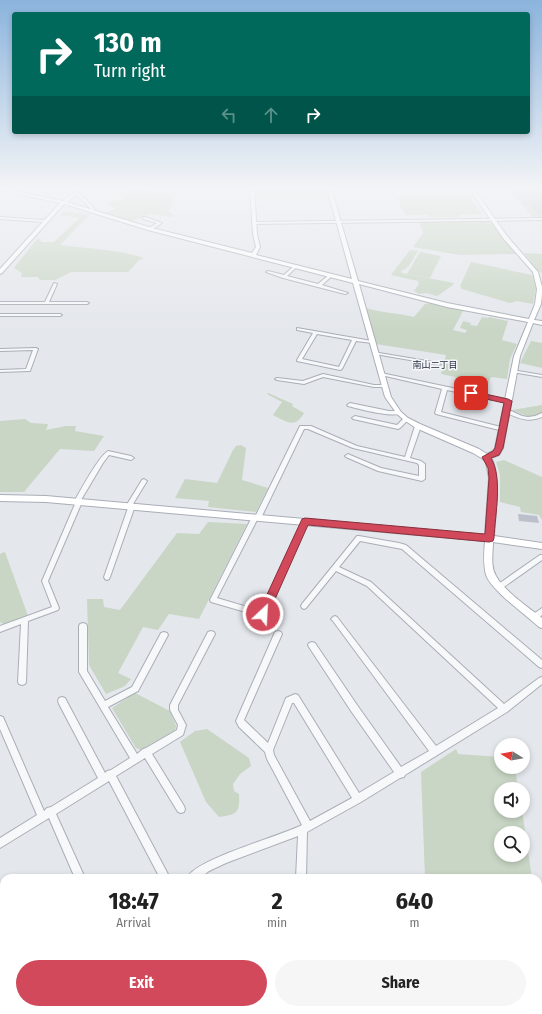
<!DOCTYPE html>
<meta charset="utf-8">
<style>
:root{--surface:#fff;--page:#f6f6f6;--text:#222;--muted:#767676;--accent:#d1495b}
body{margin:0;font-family:"Fira Sans Condensed","Noto Sans JP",sans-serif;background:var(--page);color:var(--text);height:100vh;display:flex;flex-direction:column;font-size:15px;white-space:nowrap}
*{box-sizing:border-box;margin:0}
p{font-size:13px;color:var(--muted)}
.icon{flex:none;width:22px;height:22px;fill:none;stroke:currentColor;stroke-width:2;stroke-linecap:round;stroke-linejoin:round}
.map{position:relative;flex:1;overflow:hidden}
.sheet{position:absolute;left:0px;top:874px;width:542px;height:140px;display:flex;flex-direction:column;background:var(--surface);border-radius:12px 12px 0 0;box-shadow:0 2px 6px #0003}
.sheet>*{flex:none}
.hud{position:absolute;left:12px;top:12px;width:518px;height:122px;border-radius:4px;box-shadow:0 2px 6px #0003;background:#00695c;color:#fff;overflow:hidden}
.needle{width:26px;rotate:281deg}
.fabs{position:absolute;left:494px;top:738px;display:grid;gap:8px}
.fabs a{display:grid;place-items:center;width:36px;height:36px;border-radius:50%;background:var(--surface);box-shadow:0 2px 6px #0003;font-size:20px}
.pin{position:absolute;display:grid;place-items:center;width:34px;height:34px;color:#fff;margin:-17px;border-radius:8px;box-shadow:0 2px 6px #0006}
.me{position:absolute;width:44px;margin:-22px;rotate:25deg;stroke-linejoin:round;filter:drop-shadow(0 0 3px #0008)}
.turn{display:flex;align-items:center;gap:14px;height:84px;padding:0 16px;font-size:18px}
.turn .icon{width:52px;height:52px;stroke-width:2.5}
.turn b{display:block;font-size:28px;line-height:34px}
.lanes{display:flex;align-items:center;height:38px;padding:0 16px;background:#0003;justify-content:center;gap:20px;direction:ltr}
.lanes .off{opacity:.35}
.eta{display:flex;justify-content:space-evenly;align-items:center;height:68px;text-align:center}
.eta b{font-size:24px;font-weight:700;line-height:28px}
.button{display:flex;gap:8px;margin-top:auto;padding:8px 16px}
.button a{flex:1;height:46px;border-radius:24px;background:var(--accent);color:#fff;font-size:16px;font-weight:700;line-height:46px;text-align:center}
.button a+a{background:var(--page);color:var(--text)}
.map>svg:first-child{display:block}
.green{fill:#c9d6c5;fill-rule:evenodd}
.building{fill:#bbc0ca}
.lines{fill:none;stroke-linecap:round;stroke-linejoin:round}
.street-casing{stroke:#a9aeb7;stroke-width:2}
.secondary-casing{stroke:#a9aeb7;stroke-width:2}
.street{fill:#f7f8fa;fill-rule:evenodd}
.secondary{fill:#fff;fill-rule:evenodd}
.route{fill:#d1495b;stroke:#882f3b}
.labels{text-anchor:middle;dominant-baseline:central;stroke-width:3;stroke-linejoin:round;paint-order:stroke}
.far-neighbourhood-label{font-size:9px;fill:#1d2536;stroke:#f4f6f9}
</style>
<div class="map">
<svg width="542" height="1014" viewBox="0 0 542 1014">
<rect width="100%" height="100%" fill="#e4e7ec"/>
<g class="green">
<polygon points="124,188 134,188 135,191 164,193 175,196 172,199 173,204 168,211 175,216 172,217 150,214 131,221 105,213 115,209 107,203 112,201 123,200 129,190 128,188"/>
<polygon points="257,188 322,188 325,196 260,197 257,197"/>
<polygon points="542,189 542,217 532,217 510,190"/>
<polygon points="464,195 469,196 482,214 459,215 460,217 430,217 428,215 405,215 397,198 400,196"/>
<path d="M64 212 90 214 60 245C88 249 117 249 144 258L139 260 128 272H71L55 280H40L38 277H21L22 273 14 268 37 239H40L41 242H54L79 218 60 215Z"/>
<polygon points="419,222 487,222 492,223 517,254 460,255 413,247 423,233"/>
<polygon points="410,250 418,251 408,267 401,271 402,273 454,283 453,285 437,296 426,293 419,294 414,291 419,284 418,281 391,275"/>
<polygon points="420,252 441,256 430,278 407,274"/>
<polygon points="524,253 542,254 542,273 538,271"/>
<polygon points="471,262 532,275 536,288 533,304 517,301 510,303 462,289 460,286"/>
<path d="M430 303 463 311 453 330 465 333 467 330 460 328 463 321 471 323 470 325 477 326 482 317 488 318 489 317 508 321 502 340 517 344 510 359 507 379 491 377 488 384 441 374 446 355 376 344 366 308C383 313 397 313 414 317L425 304Z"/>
<polygon points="531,341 542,343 542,368 520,363"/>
<path d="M268 393 293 404 292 406 304 413C295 429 287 422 273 415L282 402 267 394Z"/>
<polygon points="542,405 542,414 529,417 512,410"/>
<polygon points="25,419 31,423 48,424 46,430 66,426 76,426 75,431 104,436 94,451 60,449 24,492 0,492 0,421"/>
<polygon points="241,445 246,448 242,480 268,488 256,512 208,507 209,501 175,498 185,479 217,483 233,450 236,446"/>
<polygon points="504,460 542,477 542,520 539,515 521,512 520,507 500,502 500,475 496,462"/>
<polygon points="208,522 247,524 199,619 169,614 158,630 143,627 118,673 131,679 125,686 106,694 89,665 87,599 103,599 104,607 120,610 177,533 199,534"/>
<polygon points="5,552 28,616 5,625 0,622 0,554"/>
<polygon points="135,693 170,711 176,726 175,731 141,750 136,748 112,708"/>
<path d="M207 729 249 758 251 766 240 774 233 784 234 791 239 794C240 813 237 815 219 817L206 802 180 742 195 731Z"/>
<path d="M456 749 458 754 501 757V767H515L518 789H501V811H522L532 878H425L421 772ZM501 833H523V855H501Z"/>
<polygon points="538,928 540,928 542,945 542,1014 432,1013 432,1010 538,1010"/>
<rect x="305" y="1010" width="120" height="4"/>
</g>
<g class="building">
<polygon points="513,192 542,192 542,214 538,214 530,205 525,206 523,204"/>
<polygon points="518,514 537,516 539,523 519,521"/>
</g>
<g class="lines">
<g class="street-casing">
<g id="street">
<polygon points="75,191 77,191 94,208 94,210 92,210 75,193"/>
<polygon points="0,217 44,220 46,221 44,222 0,219"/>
<polygon points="143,217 145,217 162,223 151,230 149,230 149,228 157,223 143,219"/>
<polygon points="542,218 542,220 254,224 252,223 254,222"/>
<polygon points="295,265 298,266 287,276 318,284 330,274 332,274 332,276 322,285 348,293 345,294 283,278 266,272 268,271 284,275"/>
<polygon points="54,283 57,284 49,302 87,302 89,303 87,304 0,304 0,302 45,302"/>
<polygon points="0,314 60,314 62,315 60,316 0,316"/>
<path d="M297 328 372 341 374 342 372 343 356 341 342 369 340 370 297 361V360L313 333 297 330ZM317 334 352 340 339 367 302 359Z"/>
<polygon points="36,348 38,349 30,371 0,372 0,370 26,369 33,350 0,351 0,349"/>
<polygon points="373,352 439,363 441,364 439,365 375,354 373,353"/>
<polygon points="512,370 542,375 542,377 512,372"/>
<polygon points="379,373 381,373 510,400 511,401 508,403 447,390 441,412 505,428 506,429 503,431 436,414 435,413 442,389 381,375 379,375"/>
<polygon points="323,374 374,385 385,385 387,386 385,387 374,387 323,377 304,384 277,380 275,379 277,378 303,381"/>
<path d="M350 403 389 411H399L402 413C393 418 359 409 348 406L347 405Z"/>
<path d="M507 409 522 416 528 417 535 416 542 413V417C528 423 518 418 505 412V410Z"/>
<polygon points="355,416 397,425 404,418 406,417 409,419 400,428 398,429 353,419 352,418"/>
<polygon points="418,424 421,426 410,458 421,461 425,464 425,479 422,481 378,471 346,457 345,456 348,454 350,455 381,468 419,476 419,465 417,463 353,448 308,429 304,429 261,518 260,520 257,520 217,598 261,611 302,522 303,520 307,520 308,522 265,616 263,617 211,602 210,600 252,517 253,515 256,515 300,426 311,426 357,446 405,457 415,426"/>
<path d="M108 451 131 456 134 458 131 460 109 455 103 463 81 500 82 502 48 581 59 608 58 610 28 621 26 682 25 684 22 685 19 684 18 682 21 624 0 632V626L52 607 42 581 75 504 74 502C80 491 99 456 108 451Z"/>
<polygon points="144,479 147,481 133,504 135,506 110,577 109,579 107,580 105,579 104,577 128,508 126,506 142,480"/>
<path d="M357 536H359L399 543 406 545 542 660V668L539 667 402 549 360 541 339 567 371 582 504 704 539 678 542 677V684L507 712 405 775 404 777 400 778 361 802 307 832 306 878H296L298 836 226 863 209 871 200 878H187C195 859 281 836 302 825L267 759 265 752 239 727 236 721 275 632 278 631 281 632 282 634 244 720 268 743 286 698 295 694 298 695 359 793 394 772 351 711 309 647 308 645 309 643 312 642 315 643 357 705 401 767 429 751 333 621 331 619 333 617 335 616 337 617 436 746 498 708 367 586 336 571 306 608 304 609 302 608 301 606 302 604ZM292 703H294L352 798 310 821 274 755 273 750Z"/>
<polygon points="540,555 542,555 542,560 501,589 499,590 497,589 496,587 497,585"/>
<path d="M542 608V615C539 617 536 621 532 619L530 617 532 615Z"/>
<polygon points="83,623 86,624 87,626 87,671 105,701 132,687 161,633 164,632 167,633 168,635 138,691 108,707 137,754 143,749 146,748 177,730 178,725 170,710 170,705 208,632 211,631 214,632 215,634 178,705 178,710 186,725 183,735 152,754 184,806 185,809 184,812 181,813 178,812 145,758 116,776 170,878 160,878 109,781 56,814 85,878 75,878 49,818 0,848 0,838 37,815 0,729 0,716 3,717 44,811 47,808 51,807 98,778 59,704 58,701 59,698 62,697 65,698 105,773 107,771 111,770 130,758 79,672 79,626 80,624"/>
<rect x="0" y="940" width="4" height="10"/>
<polygon points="4,1006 4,1010 13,1010 12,1014 0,1014 0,1009"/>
<polygon points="90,1010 124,1010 126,1014 92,1014"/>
<rect x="284" y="1010" width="10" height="4"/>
</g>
</g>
<g class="secondary-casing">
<path id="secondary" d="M0 188 63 201 80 188H84L67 202 152 228 252 253 256 247 253 234 250 188H254L257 234 260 247 256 255 352 279 327 188H331L358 281 447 303 529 319 535 304 537 289 533 272 503 238 469 188H473L507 236 538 272 542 287V294L541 304 534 320 542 321V325L533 323 520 356 503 448 499 455 491 458C501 471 495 518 494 536L542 543V549L493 542C493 553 490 566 496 576 503 590 529 608 542 618V628L539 627C526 615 491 590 486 575 483 563 484 552 485 541L46 502 0 501V495L46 496 485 535 489 478 486 462 483 459 473 453 416 428 404 420 397 414 385 397 353 283 148 230 64 204 2 273 0 274V269L60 203 0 190ZM359 284 447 307 528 322 514 356 495 448 493 451 487 454 479 449 420 424 408 418 401 412 391 397Z"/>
</g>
<use href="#street" class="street"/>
<use href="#secondary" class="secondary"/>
</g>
<linearGradient id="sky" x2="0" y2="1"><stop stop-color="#8bb4dd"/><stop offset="0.57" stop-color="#f3f4f6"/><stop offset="1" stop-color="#f3f4f6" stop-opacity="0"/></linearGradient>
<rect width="542" height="330" fill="url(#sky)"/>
<path class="route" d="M471 391 508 399 512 401 503 448 499 455 491 458C503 479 495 514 494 538L493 541 489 542 308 525 267 617 263 618 259 617 258 614 302 519 305 518 485 534 489 478 488 468 482 457 493 451 495 448 504 403 468 395V392Z"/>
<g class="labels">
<g class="far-neighbourhood-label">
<text x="435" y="365">南山二丁目</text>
</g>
</g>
</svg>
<div class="fabs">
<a><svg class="needle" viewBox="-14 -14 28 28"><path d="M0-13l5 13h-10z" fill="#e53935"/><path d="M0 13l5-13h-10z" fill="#767676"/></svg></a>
<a><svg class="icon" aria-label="sound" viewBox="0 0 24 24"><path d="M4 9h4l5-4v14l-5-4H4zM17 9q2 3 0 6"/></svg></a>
<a><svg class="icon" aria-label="search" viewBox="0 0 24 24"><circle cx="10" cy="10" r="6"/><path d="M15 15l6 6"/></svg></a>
</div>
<div class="pin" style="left:471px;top:393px;background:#d93025"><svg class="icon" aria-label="arrive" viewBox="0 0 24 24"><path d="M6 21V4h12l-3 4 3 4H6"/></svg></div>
<svg class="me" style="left:263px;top:614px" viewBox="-20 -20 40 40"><circle r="17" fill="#d1495b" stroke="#fff" stroke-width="3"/><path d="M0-11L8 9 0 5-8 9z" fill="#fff"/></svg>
<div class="hud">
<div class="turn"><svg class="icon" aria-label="right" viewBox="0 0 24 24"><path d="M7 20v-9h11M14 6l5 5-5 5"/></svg><div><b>130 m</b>Turn right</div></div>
<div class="lanes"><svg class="icon off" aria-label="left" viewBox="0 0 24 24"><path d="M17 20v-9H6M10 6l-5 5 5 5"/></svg><svg class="icon off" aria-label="ahead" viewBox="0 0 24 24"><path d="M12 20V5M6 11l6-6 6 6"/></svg><svg class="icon" aria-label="right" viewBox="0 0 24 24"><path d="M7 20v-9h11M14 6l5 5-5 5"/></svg></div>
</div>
<section class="sheet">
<div class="eta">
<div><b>18:47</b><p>Arrival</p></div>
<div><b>2</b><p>min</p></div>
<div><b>640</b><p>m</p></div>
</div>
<div class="button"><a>Exit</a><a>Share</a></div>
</section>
</div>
